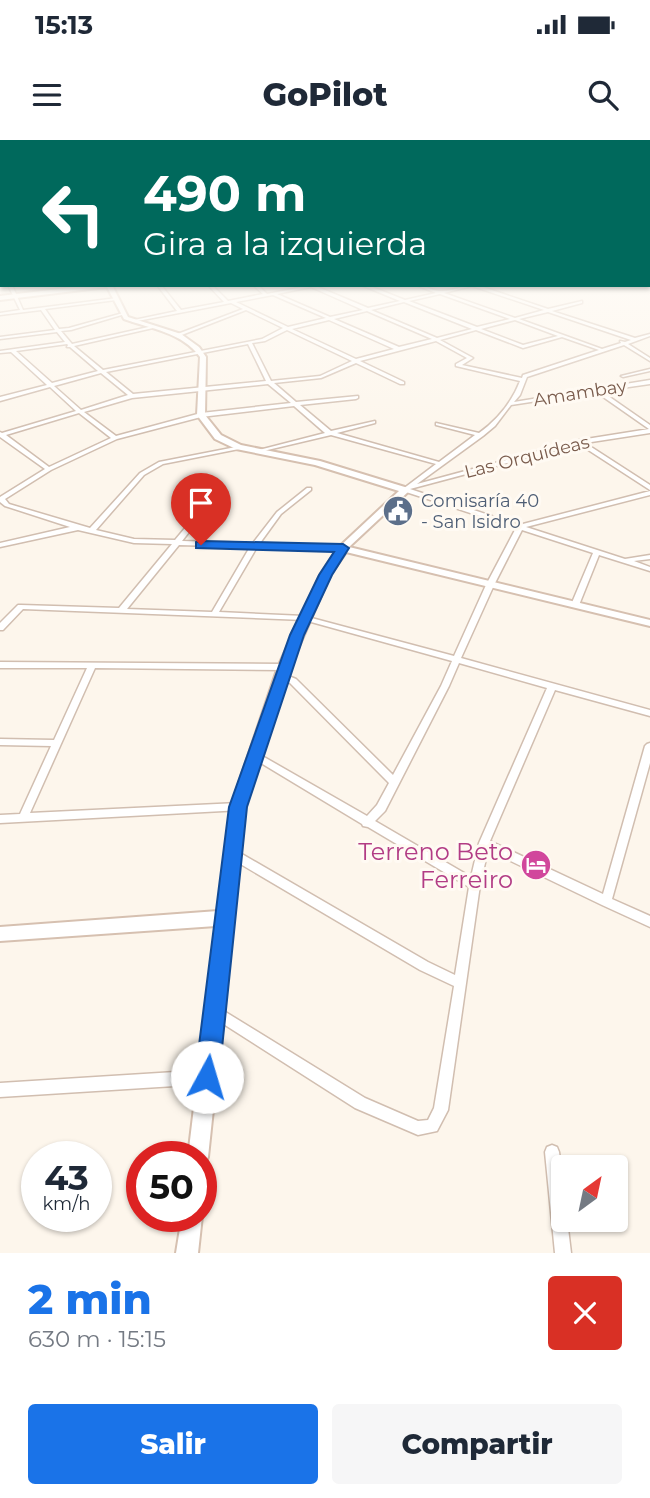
<!DOCTYPE html>
<html lang="es">
<meta charset="utf-8">
<style>
:root{--surface:#fff;--page:#f6f6f7;--text:#1f2937;--muted:#747a83;--accent:#1a73e8}
body{margin:0;font-family:Montserrat,sans-serif;background:var(--page);color:var(--text);height:100vh;display:flex;flex-direction:column;font-size:26px;white-space:nowrap}
*{box-sizing:border-box;margin:0}
p{font-size:23px;color:var(--muted)}
.icon{flex:none;width:38px;height:38px;fill:none;stroke:currentColor;stroke-width:2;stroke-linecap:round;stroke-linejoin:round}
.map{position:relative;height:1113px;overflow:hidden}
.panel{display:flex;flex-direction:column;background:var(--surface);flex:1}
.panel>*{flex:none}
.hud{position:absolute;left:0px;top:0px;width:651px;height:147px;box-shadow:0 2px 5px #0004;background:#00695c;color:#fff;overflow:hidden}
.needle{width:46px;rotate:33deg}
.fabs{position:absolute;left:551px;top:1015px;display:grid;gap:14px}
.fabs a{display:grid;place-items:center;width:77px;height:77px;border-radius:7px;background:var(--surface);box-shadow:0 2px 5px #0004;font-size:35px}
.speed{position:absolute;left:21px;top:1001px;display:flex;gap:14px;font-size:35px;font-weight:700;text-align:center}
.speed>*{display:grid;place-content:center;width:91px;height:91px;border-radius:50%;background:var(--surface);box-shadow:0 2px 5px #0004;line-height:1}
.speed small{font-size:18px;font-weight:400}
.speed .limit{border:10px solid #d22;background:#fff;color:#111}
.pin{position:absolute;display:grid;place-items:center;width:60px;height:60px;color:#fff;margin:-72px -30px;border-radius:50% 50% 50% 0;rotate:-45deg;box-shadow:0 0 7px #0007}
.pin .icon{rotate:45deg}
.me{position:absolute;width:77px;margin:-38px;rotate:6deg;stroke-linejoin:round;filter:drop-shadow(0 0 5px #0008)}
.turn{display:flex;align-items:center;gap:24px;height:147px;padding:0 28px;font-size:32px}
.turn .icon{width:91px;height:91px;stroke-width:2.5}
.turn b{display:block;font-size:49px;line-height:60px}
.round{display:grid;place-items:center;flex:none;width:74px;height:74px;border-radius:7px;background:var(--page)}
.head{display:flex;align-items:center;justify-content:space-between;height:119px;padding:0 28px}
h1{font-size:42px;font-weight:800;line-height:52px;color:var(--accent)}
.primary-button{display:flex;gap:14px;margin-top:auto;padding:14px 28px}
.primary-button a{flex:1;height:80px;border-radius:7px;background:var(--accent);color:#fff;font-size:28px;font-weight:800;line-height:80px;text-align:center}
.primary-button a+a{background:var(--page);color:var(--text)}
.status{display:flex;justify-content:space-between;align-items:center;height:49px;padding:0 35px;background:var(--surface);direction:ltr}
.status svg{height:19px;fill:currentColor}
header{display:flex;justify-content:space-between;align-items:center;height:91px;padding:0 28px;background:var(--surface);font-size:32px;font-weight:800}
.map>svg:first-child{display:block}
.lines{fill:none;stroke-linecap:round;stroke-linejoin:round}
.street-casing{stroke:#d1beb0;stroke-width:3}
.secondary-casing{stroke:#d6c0b0;stroke-width:4}
.street{fill:#fff;fill-rule:evenodd}
.secondary{fill:#fff;fill-rule:evenodd}
.route{fill:#1a73e8;stroke:#114b97;stroke-width:2}
.labels{text-anchor:middle;dominant-baseline:central;stroke-width:6;stroke-linejoin:round;paint-order:stroke}
.far-street-label{font-size:18px;fill:#7a5c4d;stroke:#fffaf3}
.far-service-label{font-size:18px;fill:#4e5e75;stroke:#fffaf3;text-anchor:start}
.near-hotel-label{font-size:24px;fill:#b23c85;stroke:#fffaf3;text-anchor:end}
</style>
<div class="status"><b>15:13</b><svg viewBox="0 0 49 12"><path d="M0 12V9h3v3zM5 12V6h3v6zM10 12V3h3v9zM15 12V0h3v12zM26 1h20v11H26zM47 4h2v5h-2z"/></svg></div>
<header><svg class="icon" aria-label="menu" viewBox="0 0 24 24"><path d="M4 6h16M4 12h16M4 18h16"/></svg>GoPilot<svg class="icon" aria-label="search" viewBox="0 0 24 24"><circle cx="10" cy="10" r="6"/><path d="M15 15l6 6"/></svg></header>
<div class="map">
<svg width="650" height="1113" viewBox="0 0 650 1113">
<rect width="100%" height="100%" fill="#fdf6ec"/>
<g class="lines">
<g class="street-casing">
<g id="street">
<rect x="0" y="137" width="2" height="1"/>
<path d="M8 145H12L23 170 117 158 116 160 45 169 59 189 69 188 123 173 125 174 71 190 61 191 72 204 153 186V188L74 206 103 230 262 199 283 188 246 170 179 196 175 195 243 169 231 163 132 182 134 180 177 171 157 145H161L181 170 224 162 208 145H212L228 161 263 154 253 145H258L267 154 313 145 368 168 400 161 361 145H367L405 160 436 153 416 145C425 145 432 151 440 151 449 152 465 145 477 145L548 169 582 161V163L552 171 635 198 650 194V196L628 204 650 218V221L624 205 527 237 520 255 514 262 650 240V244L601 251 650 285V293L585 303 650 345V350L579 304 410 349 519 385 650 351V355L526 387 625 419 650 415V419L634 421 650 427V431L599 415 579 465 575 467H572L571 465 593 413 522 390 494 445 461 518 650 570V576L555 550 490 701 603 754 645 606 647 604 650 603V623L612 759 650 776V787L602 765 488 710 480 745 448 970 437 991 418 995 355 968 211 876 209 872 211 868 215 866 219 868 365 958 418 981 428 980 434 968 454 846 420 830 227 716 226 713 227 710 231 709 235 710 428 822 455 835 469 747 368 687 363 686 362 684 251 617 249 615 251 613H257L367 676 377 665 389 643 290 543 278 538 277 536 281 533 296 539 393 635 441 546 452 521 304 480 23 469 3 490H0V483L18 465H21L119 468 172 404 134 403 78 390 0 407V403L70 387 5 366 0 362V357L45 329 0 297V292L2 293 76 271 50 247 0 261V257L47 245 11 212 0 213V211L65 202 57 192 0 199V197L55 190 41 170 0 175V173L20 170ZM472 146 544 170 515 178 444 153ZM311 147 363 170 330 177 277 154ZM440 154 510 179 477 187 409 161ZM273 155 326 178 288 187 236 162ZM404 162 472 189 437 198 371 170ZM367 171 432 199 399 207 334 179ZM548 172 631 200 625 202 620 201 621 203 602 209 519 179ZM329 180 394 209 356 219 292 189ZM515 180 558 196 523 205 481 189ZM287 190 352 221 320 236 271 241 252 203 265 201ZM476 190 523 208 562 197 599 210 523 235 522 238 462 225 473 218 440 200ZM436 201 467 218 456 224V226L520 241C512 262 497 280 479 293L436 283V285L475 295 439 322 337 293 375 283V281L331 291 300 265 356 259 358 258V256L296 262 274 243 321 238 356 223 400 244H404V242L360 221ZM67 204 68 205 67 207H70L98 231 52 243 16 211ZM248 204 266 241 133 254 106 232ZM101 233 128 255 81 270 54 246ZM268 244 291 263 201 273 116 296 84 272 132 258ZM596 252 649 289 580 300 417 344 483 296 495 286 511 265ZM294 266 325 293 259 310V312L331 295 436 324 403 349V351L516 388 486 445 454 516 304 476 219 472 257 407 345 409V407L343 406 260 403 281 374 311 350V348H307L277 372 253 403 182 401 207 369V358L204 356 201 358V369L175 400 134 399 96 390 144 335 163 324 239 309 241 308V306L159 322 140 333 90 388 9 364 5 359 51 330 117 299 201 277ZM79 273 111 298 49 327 6 295ZM179 405 250 407 212 472 127 469ZM459 523 547 548 479 703 471 737 375 681 385 671 449 546Z"/>
<polygon points="650,229 650,231 623,237 621,236"/>
<polygon points="0,522 284,524 288,527 284,530 95,528 30,673 238,663 242,664 243,667 242,670 0,683 0,675 20,674 51,606 0,605 0,599 54,600 87,528 0,528"/>
<polygon points="207,930 212,932 214,937 212,942 207,944 0,957 0,943"/>
<polygon points="552,1005 557,1007 559,1012 564,1050 564,1080 567,1080 571,1113 555,1113 545,1012 547,1007"/>
</g>
</g>
<g class="secondary-casing">
<g id="secondary">
<path d="M92 145H112L128 177 181 194 199 207 206 217 205 275 221 295 241 305 320 321 408 348V352L349 407 650 480V486L346 412 330 435 290 527 245 667 208 1017 205 1024 201 1026V1017H188L216 786 0 801V787L218 771 231 667 278 527 320 435 338 408 399 351 315 325 236 309 215 299 197 275 200 217C182 192 151 189 124 179L107 147 0 160V156Z"/>
<polygon points="201,1073 202,1076 198,1113 176,1113 182,1076 201,1076"/>
</g>
</g>
<use href="#street" class="street"/>
<use href="#secondary" class="secondary"/>
</g>
<linearGradient id="sky" x2="0" y2="1"><stop stop-color="#97c7e8"/><stop offset="0.47" stop-color="#fefbf6"/><stop offset="1" stop-color="#fefbf6" stop-opacity="0"/></linearGradient>
<rect width="650" height="293" fill="url(#sky)"/>
<polygon class="route" points="201,401 343,404 349,408 332,435 304,495 247,667 219,937 216,946 207,949 199,946 195,937 229,667 290,495 319,435 334,412 196,408 196,402"/>
<defs>
<g id="civic-disc" transform="scale(1.575)"><circle r="9.5" fill="#5c6f8a" stroke="#fffaf3"/><path d="M-.6-6.5H3V-4.5H.6V-3L4-1V1h2V6H-6V1h2V-1L-.6-3ZM-1.2 2.5V6h2.4V2.5Z" fill="#fff"/></g>
<g id="hotel-disc" transform="scale(1.575)"><circle r="9.5" fill="#d1479c" stroke="#fffaf3"/><path d="M-6-4.5h1.5V1H6V5H4.5V3h-9V5H-6ZM-4 0a1.8 1.8 0 1 1 3.6 0ZM.5 0V-2.5h3Q6-2.5 6 0Z" fill="#fff"/></g>
</defs>
<g fill-rule="evenodd">
<use href="#civic-disc" x="398" y="371"/>
<use href="#hotel-disc" x="536" y="725"/>
</g>
<g class="labels">
<g class="far-street-label">
<text transform="translate(580 253) rotate(-9)">Amambay</text>
<text transform="translate(527 317) rotate(-14)">Las Orquídeas</text>
</g>
<g class="far-service-label">
<text x="421" y="361">Comisaría 40<tspan x="421" dy="21">- San Isidro</tspan></text>
</g>
<g class="near-hotel-label">
<text x="513" y="711">Terreno Beto<tspan x="513" dy="28">Ferreiro</tspan></text>
</g>
</g>
</svg>
<div class="fabs">
<a><svg class="needle" viewBox="-14 -14 28 28"><path d="M0-13l5 13h-10z" fill="#e53935"/><path d="M0 13l5-13h-10z" fill="#747a83"/></svg></a>
</div>
<div class="speed"><div>43<small>km/h</small></div><div class="limit">50</div></div>
<div class="pin" style="left:201px;top:405px;background:#d93025"><svg class="icon" aria-label="arrive" viewBox="0 0 24 24"><path d="M6 21V4h12l-3 4 3 4H6"/></svg></div>
<svg class="me" style="left:207px;top:937px" viewBox="-20 -20 40 40"><circle r="19" fill="#fff"/><path d="M0-13L10 11 0 6-10 11z" fill="#1a73e8"/></svg>
<div class="hud">
<div class="turn"><svg class="icon" aria-label="left" viewBox="0 0 24 24"><path d="M17 20v-9H6M10 6l-5 5 5 5"/></svg><div><b>490 m</b>Gira a la izquierda</div></div>
</div>
</div>
<section class="panel">
<div class="head"><div><h1>2 min</h1><p>630 m · 15:15</p></div><a class="round" style="background:#d93025;color:#fff"><svg class="icon" aria-label="close" viewBox="0 0 24 24"><path d="M6 6l12 12M18 6L6 18"/></svg></a></div>
<div class="primary-button"><a>Salir</a><a>Compartir</a></div>
</section>
